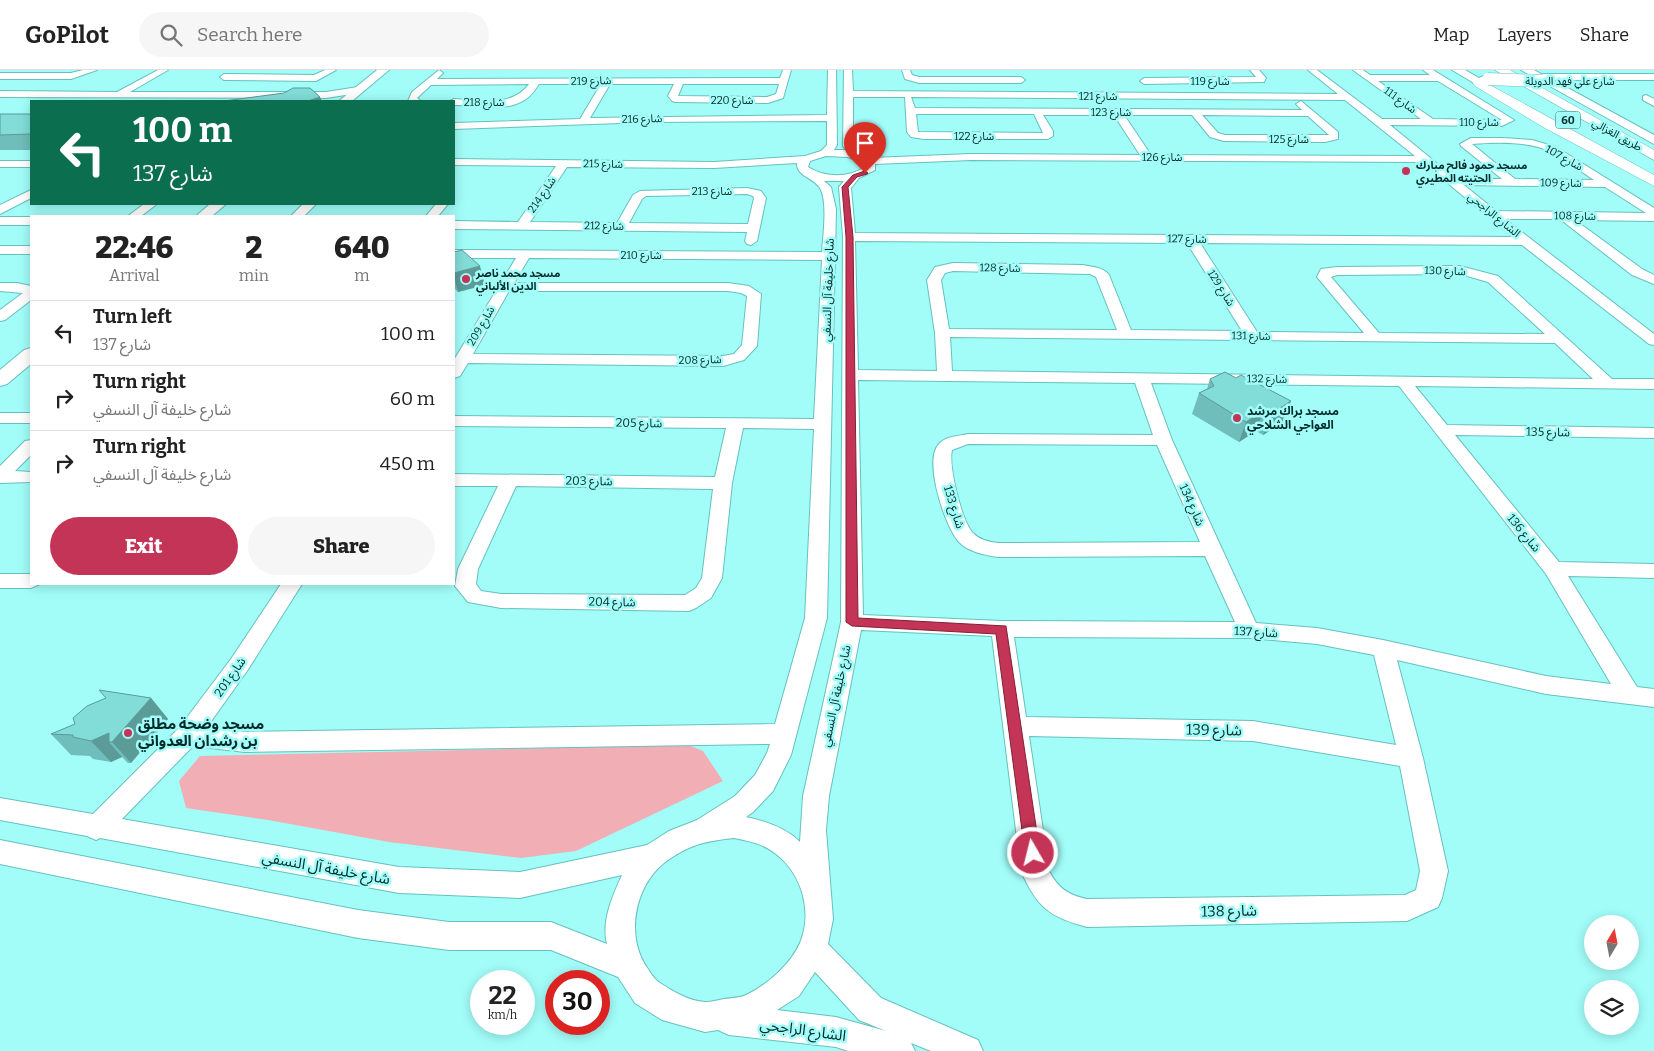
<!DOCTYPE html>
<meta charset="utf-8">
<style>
:root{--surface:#fff;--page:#f6f6f6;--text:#222;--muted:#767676;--line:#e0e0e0;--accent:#c43456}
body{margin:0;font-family:Bitter,"Noto Sans Arabic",serif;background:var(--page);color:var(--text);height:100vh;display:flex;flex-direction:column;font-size:19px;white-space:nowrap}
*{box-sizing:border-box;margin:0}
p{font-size:16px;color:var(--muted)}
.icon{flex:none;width:28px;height:28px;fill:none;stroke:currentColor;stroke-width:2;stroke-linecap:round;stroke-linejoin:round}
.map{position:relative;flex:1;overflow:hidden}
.panel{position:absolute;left:30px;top:145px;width:425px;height:370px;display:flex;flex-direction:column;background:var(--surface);border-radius:0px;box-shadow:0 2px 12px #0003}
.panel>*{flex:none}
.guide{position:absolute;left:30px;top:30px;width:425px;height:105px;border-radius:0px;box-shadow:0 2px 12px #0003;background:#0b6e4f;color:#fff;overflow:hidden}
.needle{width:32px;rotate:10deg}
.tools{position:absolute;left:1584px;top:845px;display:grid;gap:10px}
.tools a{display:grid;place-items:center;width:55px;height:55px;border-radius:50%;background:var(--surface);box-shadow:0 2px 12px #0003;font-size:25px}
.speed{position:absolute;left:470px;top:900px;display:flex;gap:10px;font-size:25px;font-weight:700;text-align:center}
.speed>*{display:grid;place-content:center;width:65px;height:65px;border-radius:50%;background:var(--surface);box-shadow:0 2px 12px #0003;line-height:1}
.speed small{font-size:12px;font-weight:400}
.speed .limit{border:8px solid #d22;background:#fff;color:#111}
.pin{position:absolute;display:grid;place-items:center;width:42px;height:42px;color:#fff;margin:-51px -21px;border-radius:50% 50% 50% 0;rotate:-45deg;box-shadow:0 0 5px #0007}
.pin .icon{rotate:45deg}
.me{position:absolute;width:55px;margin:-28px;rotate:352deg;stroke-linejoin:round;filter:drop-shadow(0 0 4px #0008)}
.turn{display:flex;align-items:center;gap:18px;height:105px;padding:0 20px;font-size:22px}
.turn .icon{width:65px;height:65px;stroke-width:2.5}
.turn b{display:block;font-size:35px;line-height:42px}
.eta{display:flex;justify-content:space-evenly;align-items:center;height:85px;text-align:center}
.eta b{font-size:30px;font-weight:800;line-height:35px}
.action{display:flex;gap:10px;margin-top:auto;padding:10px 20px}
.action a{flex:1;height:58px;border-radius:30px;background:var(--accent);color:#fff;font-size:20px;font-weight:800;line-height:58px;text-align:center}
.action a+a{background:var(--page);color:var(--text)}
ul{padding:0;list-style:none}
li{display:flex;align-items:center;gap:15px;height:65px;padding:0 20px;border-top:1px solid var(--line)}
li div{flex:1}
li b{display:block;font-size:19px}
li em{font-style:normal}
header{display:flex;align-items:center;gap:30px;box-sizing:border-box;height:70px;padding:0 25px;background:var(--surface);border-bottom:1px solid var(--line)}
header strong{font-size:24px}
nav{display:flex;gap:28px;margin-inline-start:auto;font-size:18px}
.search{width:350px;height:45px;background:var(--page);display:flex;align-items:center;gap:12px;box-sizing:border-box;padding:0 18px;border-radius:28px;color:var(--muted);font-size:19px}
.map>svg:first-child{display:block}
.green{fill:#f2aeb5}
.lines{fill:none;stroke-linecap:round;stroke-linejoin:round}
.minor-casing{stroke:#66c1bd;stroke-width:2}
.major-casing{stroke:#66c1bd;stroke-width:2}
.highway-casing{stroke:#66c1bd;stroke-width:1}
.minor{fill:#fff;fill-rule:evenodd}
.major{fill:#fff;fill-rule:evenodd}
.highway{fill:#fff;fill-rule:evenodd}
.major-bridge-casing{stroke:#66c1bd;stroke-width:13;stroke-linecap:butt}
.major-bridge{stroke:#fff;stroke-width:12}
.wall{fill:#70bebb}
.shaded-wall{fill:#5b9b98}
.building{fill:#82ddd9;stroke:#5b9b98}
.route{fill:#c43456;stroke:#7f2238}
.poi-dot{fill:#c43456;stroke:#a2fdf9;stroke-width:2}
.labels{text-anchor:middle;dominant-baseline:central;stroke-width:5;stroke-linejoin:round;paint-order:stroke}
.far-street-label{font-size:11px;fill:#012b2a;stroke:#a2fdf9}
.shield{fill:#a2fdf9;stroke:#316a68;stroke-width:1}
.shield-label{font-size:11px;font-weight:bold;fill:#012b2a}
.far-poi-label{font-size:11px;font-weight:bold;fill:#012b2a;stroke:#a2fdf9;text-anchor:start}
.street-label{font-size:12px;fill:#012b2a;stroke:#a2fdf9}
.poi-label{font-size:12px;font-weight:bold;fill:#012b2a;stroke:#a2fdf9;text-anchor:start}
.near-poi-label{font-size:15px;font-weight:bold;fill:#012b2a;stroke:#a2fdf9;text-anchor:start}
.near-street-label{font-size:15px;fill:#012b2a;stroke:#a2fdf9}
</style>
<header>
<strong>GoPilot</strong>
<div class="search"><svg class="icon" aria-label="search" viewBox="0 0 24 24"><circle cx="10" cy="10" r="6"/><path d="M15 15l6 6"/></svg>Search here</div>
<nav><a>Map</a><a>Layers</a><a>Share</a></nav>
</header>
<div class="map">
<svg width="1654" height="981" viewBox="0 0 1654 981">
<rect width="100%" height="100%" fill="#a2fdf9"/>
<polygon class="green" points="688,675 703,681 723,711 576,781 521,788 389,772 268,750 186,738 179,711 200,686"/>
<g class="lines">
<g class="minor-casing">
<g id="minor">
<polygon points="83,0 97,0 71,9 0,9 0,3 71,3"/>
<polygon points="158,0 168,0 130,22 326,22 358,17 363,20 358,23 326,28 0,27 0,21 117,22"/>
<polygon points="325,0 336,0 316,11 224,10 220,7 224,4 314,5"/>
<path d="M439 0 443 3 437 9 780 8 783 0H791L783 28 768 33 675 32 672 31 668 26 674 14H610L590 48 827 45 828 0H836L837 75 834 80H847L843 76 844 0H852L853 21 1338 24 1308 0H1317L1382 49H1421L1353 0H1363L1370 5H1430L1423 0H1433L1514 50 1502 56 1390 55 1456 109H1502L1461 76 1460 74 1471 68H1502L1532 70 1556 77 1654 138V151L1575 150 1642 199 1654 205V214L1632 205 1560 149H1505L1654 264V275L1649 274 1522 175 1200 173 1257 262 1364 263 1317 207 1321 199 1337 197 1460 196 1498 206 1612 309H1654V319L1415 316 1447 355 1654 358V368L1455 365 1559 492 1654 494V508L1568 506 1637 617 1654 619V637L1546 624 1397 590 1423 688 1448 801 1442 828 1438 837 1407 851 1087 857C1049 847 1037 837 1021 801L992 566 861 560 829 726 826 760 833 849 828 874 881 928 978 970 983 981H931L911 973 915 981H848L836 977 729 965 718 960 705 962 662 950 635 933 618 907 551 880H449L358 868 0 794V770L358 840 449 852H551L607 874C601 851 613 825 622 805L520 828 399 823 100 768 96 770 87 766 0 750V728L93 744 179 658 231 589 281 514H302L247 601 207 657 245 662 775 654 805 548 814 359 743 358 732 413 722 508 711 528 696 538 689 541 501 538 468 532 455 516 458 499 498 416H454V404L715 407 726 358 454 356V346L814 349 822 190 529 188 514 213H728L749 216 761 224 757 276 744 290 723 296 468 293 460 306 454 308V290L516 188H454V180L822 182C823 166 828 132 820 118 814 108 796 106 797 93L714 98 567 97 530 152 617 153 633 125 640 121 747 118 761 121 766 128 757 171 751 175 747 174 745 171 747 162 454 159V151L518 152 556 96 454 95V89L714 92 805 86 821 81 827 75V51L649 52 454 59V53L580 49 601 14H539C535 20 531 26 526 29 507 43 475 35 454 35V31H450L454 29C481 30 511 38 529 14L431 15 417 28 421 31H408L412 22ZM1378 11H1438L1502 50 1433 49ZM683 14H779L776 24 767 27 678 26ZM853 27H905L907 62 911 67 924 69H1048L1053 66V61L1043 45H1114L1140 85 971 84 871 88 853 75ZM911 27 1345 30 1415 86 1151 85 1124 45H1192L1210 67 1224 71 1325 72 1338 69V62L1301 31 1296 34 1302 40 915 38ZM916 44H1034L1043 63 918 62ZM1202 45 1308 46 1329 65H1225L1218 63ZM1472 74C1495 72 1528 71 1549 81 1565 89 1580 101 1594 110L1515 109ZM826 86 848 87 864 93 865 97C848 108 826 108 808 97L810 91ZM971 90 1422 92 1513 167 855 163 851 118 859 108 875 100V94ZM824 111H844L839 117 843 167 841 552 803 726 800 772C786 758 765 751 746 747L753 742 773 721 791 685 827 548 836 139 831 117ZM1464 115 1605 117 1646 143 1496 141ZM747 124 753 126 754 128 748 154 629 153 642 129 646 126ZM855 171 1187 173 1242 261 1131 260 1109 205C1103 197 1092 197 1083 195L953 193 935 197 927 210 935 263 937 301 858 300ZM953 201 1090 204 1096 207 1117 260 949 259 941 210 945 203ZM1460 204 1488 212 1545 264 1379 263 1331 207 1337 205ZM509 221H728L741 223 747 226 742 275 734 284 723 286 473 284ZM950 267 1555 273 1593 309 952 301ZM858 310 1135 313 1153 365 968 364C959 366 946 366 939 374 923 390 945 457 959 472 968 482 985 485 998 487L1205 486 1235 552 1002 551 863 545ZM1151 313 1399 316 1546 504 1611 614 1546 606 1383 570 1317 558 1256 553 1172 370ZM968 374 1157 375 1200 472 998 473C989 472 980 470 973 463 962 452 948 396 952 380ZM516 416 713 419 702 508 696 518 685 525 501 524 481 521 476 514 478 499ZM1014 567 1249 568 1317 574 1374 585 1396 675 1253 651 1026 647ZM1029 666 1253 671 1400 696 1420 801 1416 820 1405 825 1087 829C1068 825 1058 818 1049 801ZM770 674 767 683 755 705 735 726 697 750 669 761 647 775 520 802 399 797 122 749 193 676 245 682ZM734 768C749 771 764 774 776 784 802 804 813 842 800 873 791 894 767 915 746 925 740 928 731 928 724 929 718 930 711 932 705 932 689 931 674 922 660 913 655 910 651 904 648 899 625 868 634 817 664 793 688 775 705 771 734 768ZM815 902 859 950 886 961 836 947 777 940 799 926Z"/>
<polygon points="902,0 910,0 912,5 919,7 1021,7 1025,10 1021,13 919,13 905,9"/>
<polygon points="1250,0 1259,0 1266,8 1264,12 1144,14 1140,11 1144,8 1256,7"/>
<polygon points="1646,25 1654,29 1654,36 1643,30 1643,26"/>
<rect x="0" y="91" width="31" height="6"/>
<polygon points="31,120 31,128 0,144 0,135"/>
<polygon points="144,134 157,134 141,146 128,146"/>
<polygon points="303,134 316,134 304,146 291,146"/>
<polygon points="436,134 448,134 438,146 426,146"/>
<rect x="0" y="147" width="31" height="8"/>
<rect x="0" y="176" width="31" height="8"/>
<polygon points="0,213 17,213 31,216 31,230 5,250 0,251 0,240 23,223 0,221"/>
<rect x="0" y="343" width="31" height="10"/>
<polygon points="31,370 31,385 15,401 31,402 31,412 0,413 0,396 25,371"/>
<polygon points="0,504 31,504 31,514 40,514 31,518 0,518"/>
</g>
</g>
<g class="major-casing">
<g id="major">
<polygon points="377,0 389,0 352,31 339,31"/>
<polygon points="1452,0 1465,0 1479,8 1486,5 1491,8 1479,16"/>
<polygon points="1521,0 1534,0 1541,4 1654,4 1654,10 1553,10 1654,65 1654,74"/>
<polygon points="210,134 226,134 212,146 196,146"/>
<polygon points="31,278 31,294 7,314 0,316 0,300 24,280"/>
</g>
</g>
<g class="highway-casing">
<g id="highway">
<polygon points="1495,0 1510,0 1654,80 1654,90"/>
<polygon points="1479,9 1654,105 1654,116 1543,57 1475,16 1473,13"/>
</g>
</g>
<use href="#minor" class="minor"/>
<use href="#major" class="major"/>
<use href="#highway" class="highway"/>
<g class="major-bridge-casing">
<polyline id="major-bridge" points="1488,9 1542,11"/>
</g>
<use href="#major-bridge" class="major-bridge"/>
</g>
<g class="wall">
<rect x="0" y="44" width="31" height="36"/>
<polygon points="454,182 485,215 458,222 454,218"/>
<polygon points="1236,308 1291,331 1283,352 1263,365 1256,361 1239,372 1192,344 1199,323 1207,319 1210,309"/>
<polygon points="151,628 168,649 131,693 128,693 122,687 111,692 93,689 90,686 71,685 51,664 75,654"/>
</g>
<g class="shaded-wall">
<polygon points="320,27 322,31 308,31"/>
<polygon points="480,196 485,215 458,222 454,206 454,203"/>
<polygon points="1291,331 1283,352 1263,365 1271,344"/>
<polygon points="1264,340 1256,361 1239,372 1246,352"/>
<polygon points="151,628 168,649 131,693 112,672 109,672 122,687 111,692 91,671"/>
</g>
<g class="building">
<polygon points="293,18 310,18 320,27 308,31 224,31 284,23"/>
<polygon points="0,44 31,44 31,64 0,65"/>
<polygon points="462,180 480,196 454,203 454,182"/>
<polygon points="1225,302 1236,308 1241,305 1291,331 1271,344 1264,340 1246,352 1199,323 1214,316 1210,309"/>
<polygon points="99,620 151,628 112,672 109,672 109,663 91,671 73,667 73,665 51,664 75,654 73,648 87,636 106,628"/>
</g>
<polygon class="route" points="865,101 868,103 867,104 857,107 848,117 853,167 858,548 1006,556 1040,783 1038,788 1033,790 1027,788 1025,783 996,564 852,556 846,552 846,167 842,117 853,105"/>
<g class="poi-dot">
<circle cx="1406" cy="101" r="5"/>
<circle cx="466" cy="209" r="5"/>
<circle cx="1237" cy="348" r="5"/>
<circle cx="128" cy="663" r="5"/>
</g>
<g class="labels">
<g class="far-street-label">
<text transform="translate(591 11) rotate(-1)">شارع 219</text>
<text x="1210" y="11">شارع 119</text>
<text x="1570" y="11">شارع علي فهد الدويلة</text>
<text x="1098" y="26">شارع 121</text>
<text x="732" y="30">شارع 220</text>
<text transform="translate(1400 30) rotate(36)">شارع 111</text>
<text x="484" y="32">شارع 218</text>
<text x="1111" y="42">شارع 123</text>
<text transform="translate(642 49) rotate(-1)">شارع 216</text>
<text x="1479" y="52">شارع 110</text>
<text transform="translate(1617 65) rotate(29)">طريق الغزالي</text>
<text x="974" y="66">شارع 122</text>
<text x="1289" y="69">شارع 125</text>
<text x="1162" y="87">شارع 126</text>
<text transform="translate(1564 88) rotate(29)">شارع 107</text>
<text transform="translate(603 94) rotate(1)">شارع 215</text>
<text transform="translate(1561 113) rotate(1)">شارع 109</text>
<text x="712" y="121">شارع 213</text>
<text transform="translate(542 125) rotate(-56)">شارع 214</text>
<text transform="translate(1494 145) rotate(39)">الشارع الراجحي</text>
<text transform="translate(1575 146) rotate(1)">شارع 108</text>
<text transform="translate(604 156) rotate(1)">شارع 212</text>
<text transform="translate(1187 169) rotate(1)">شارع 127</text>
<text x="641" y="185">شارع 210</text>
<text transform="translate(1000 198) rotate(1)">شارع 128</text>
<text transform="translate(1445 201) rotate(2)">شارع 130</text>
<text transform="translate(1221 218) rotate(58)">شارع 129</text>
<text transform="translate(481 256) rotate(-60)">شارع 209</text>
<text transform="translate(1251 266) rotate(1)">شارع 131</text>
<text transform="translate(700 290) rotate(-1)">شارع 208</text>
<text transform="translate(1267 309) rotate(1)">شارع 132</text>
</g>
<rect class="shield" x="1555.5" y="41.5" width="25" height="17" rx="4"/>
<g class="shield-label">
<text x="1568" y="50">60</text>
</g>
<g class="far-poi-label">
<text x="1416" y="95">مسجد حمود فالح مبارك<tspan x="1416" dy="13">الحتيته المطيري</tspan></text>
<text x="476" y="203">مسجد محمد ناصر<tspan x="476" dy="13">الدين الألباني</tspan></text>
</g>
<g class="street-label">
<text transform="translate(828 220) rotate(-88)">شارع خليفة آل النسفي</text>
<text transform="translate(639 353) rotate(1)">شارع 205</text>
<text transform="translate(1548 362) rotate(1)">شارع 135</text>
<text transform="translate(589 411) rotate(1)">شارع 203</text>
<text transform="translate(1192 435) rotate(66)">شارع 134</text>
<text transform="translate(954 437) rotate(73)">شارع 133</text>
<text transform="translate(1524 463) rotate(51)">شارع 136</text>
<text transform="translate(612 532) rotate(1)">شارع 204</text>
<text transform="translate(1256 562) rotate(3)">شارع 137</text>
<text transform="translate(230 607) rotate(-55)">شارع 201</text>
<text transform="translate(836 626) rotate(-78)">شارع خليفة آل النسفي</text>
</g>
<g class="poi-label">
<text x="1247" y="341">مسجد براك مرشد<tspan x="1247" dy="14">العواجي الشلاحي</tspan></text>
</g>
<g class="near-poi-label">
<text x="138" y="654">مسجد وضحة مطلق<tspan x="138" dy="17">بن رشدان العدواني</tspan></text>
</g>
<g class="near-street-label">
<text transform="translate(1214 660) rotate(1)">شارع 139</text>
<text transform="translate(326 798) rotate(10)">شارع خليفة آل النسفي</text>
<text transform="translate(1229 841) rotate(-1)">شارع 138</text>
<text transform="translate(803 960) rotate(8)">الشارع الراجحي</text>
</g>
</g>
</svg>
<div class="tools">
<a><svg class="needle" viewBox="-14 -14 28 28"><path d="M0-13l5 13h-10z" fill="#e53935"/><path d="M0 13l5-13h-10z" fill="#767676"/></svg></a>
<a><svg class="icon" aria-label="layers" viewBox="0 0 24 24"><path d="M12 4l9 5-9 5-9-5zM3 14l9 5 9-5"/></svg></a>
</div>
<div class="speed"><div>22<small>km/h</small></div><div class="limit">30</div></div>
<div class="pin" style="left:865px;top:103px;background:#d93025"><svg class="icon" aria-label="arrive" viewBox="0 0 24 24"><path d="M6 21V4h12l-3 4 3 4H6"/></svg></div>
<svg class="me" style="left:1033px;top:783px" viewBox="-20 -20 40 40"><circle r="17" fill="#c43456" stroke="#fff" stroke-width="3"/><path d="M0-11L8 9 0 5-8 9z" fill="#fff"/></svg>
<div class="guide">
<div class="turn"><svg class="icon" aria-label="left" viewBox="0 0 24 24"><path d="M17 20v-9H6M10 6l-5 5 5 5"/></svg><div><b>100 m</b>شارع 137</div></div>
</div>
<section class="panel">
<div class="eta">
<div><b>22:46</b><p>Arrival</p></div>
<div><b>2</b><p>min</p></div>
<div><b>640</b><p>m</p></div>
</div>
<ul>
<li><svg class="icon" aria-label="left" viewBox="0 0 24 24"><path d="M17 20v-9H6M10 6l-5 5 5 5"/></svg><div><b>Turn left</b><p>شارع 137</p></div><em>100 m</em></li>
<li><svg class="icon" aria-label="right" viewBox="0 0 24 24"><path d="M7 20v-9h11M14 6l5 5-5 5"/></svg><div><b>Turn right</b><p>شارع خليفة آل النسفي</p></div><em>60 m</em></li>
<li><svg class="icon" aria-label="right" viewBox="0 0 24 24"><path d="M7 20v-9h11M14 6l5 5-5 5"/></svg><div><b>Turn right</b><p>شارع خليفة آل النسفي</p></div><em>450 m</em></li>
</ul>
<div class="action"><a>Exit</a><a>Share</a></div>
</section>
</div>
